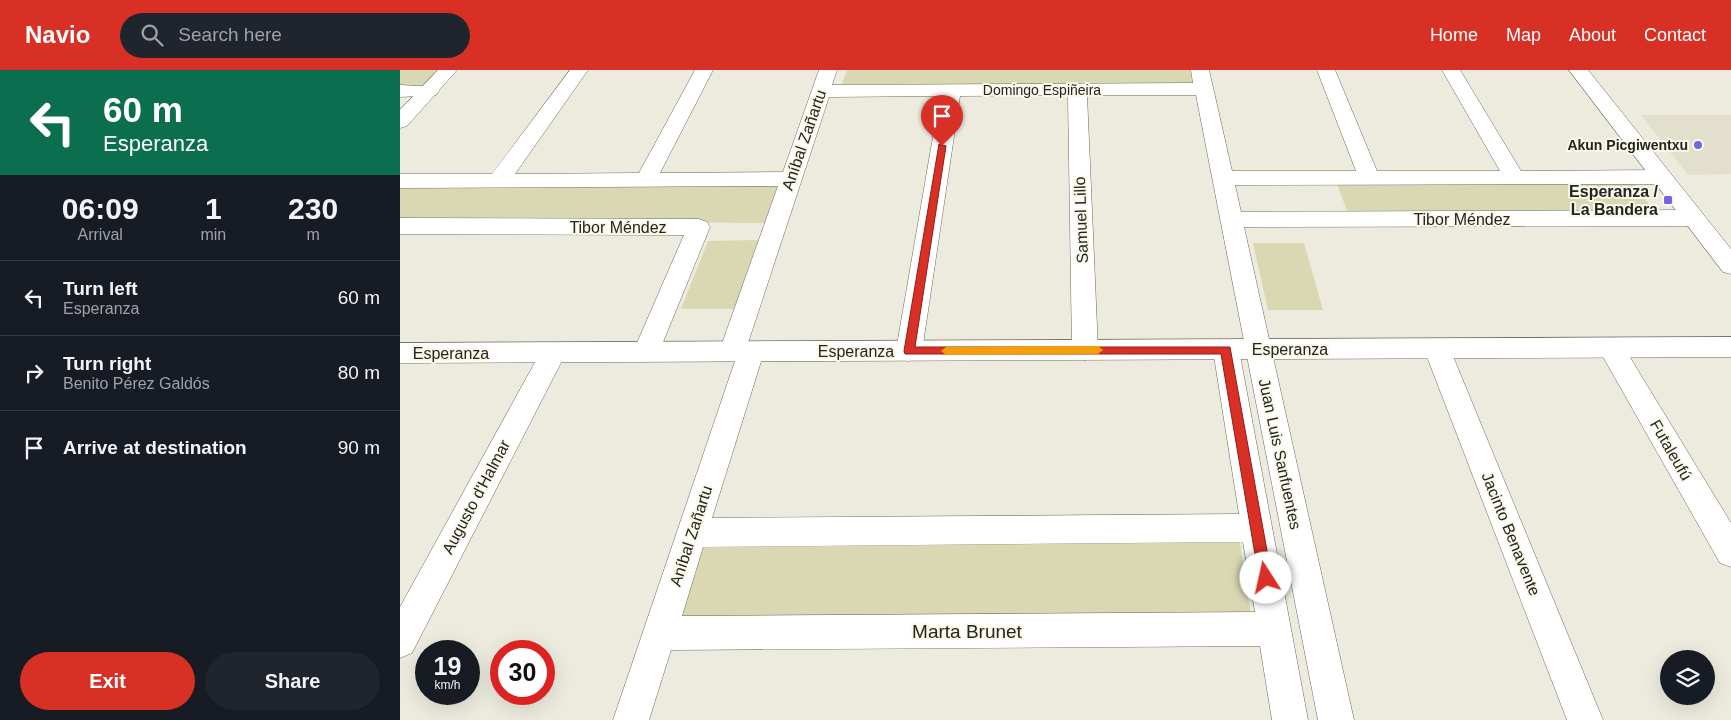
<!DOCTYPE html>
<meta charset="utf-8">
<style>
:root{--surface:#171b24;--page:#20242c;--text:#f1f3f6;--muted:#9ea1a6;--line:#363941;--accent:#d93025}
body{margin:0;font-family:Arial,sans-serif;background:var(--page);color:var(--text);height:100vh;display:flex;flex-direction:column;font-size:19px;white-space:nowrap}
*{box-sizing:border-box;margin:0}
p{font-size:16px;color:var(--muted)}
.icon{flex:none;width:28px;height:28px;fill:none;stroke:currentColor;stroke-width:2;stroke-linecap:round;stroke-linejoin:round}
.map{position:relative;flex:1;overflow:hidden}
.drawer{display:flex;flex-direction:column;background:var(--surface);width:400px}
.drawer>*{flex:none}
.guide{background:#0b6e4f;color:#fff;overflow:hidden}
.buttons{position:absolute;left:1260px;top:580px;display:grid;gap:10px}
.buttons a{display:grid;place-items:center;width:55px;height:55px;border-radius:50%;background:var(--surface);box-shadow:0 5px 20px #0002;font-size:25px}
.speed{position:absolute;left:15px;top:570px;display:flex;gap:10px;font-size:25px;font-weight:700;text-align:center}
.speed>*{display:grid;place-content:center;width:65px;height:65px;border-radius:50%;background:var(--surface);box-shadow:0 5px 20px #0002;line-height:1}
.speed small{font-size:12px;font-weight:400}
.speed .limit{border:8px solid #d22;background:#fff;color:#111}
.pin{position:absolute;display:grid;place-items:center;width:42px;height:42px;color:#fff;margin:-51px -21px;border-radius:50% 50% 50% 0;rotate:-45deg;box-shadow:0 0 5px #0007}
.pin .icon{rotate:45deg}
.me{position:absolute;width:55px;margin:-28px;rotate:350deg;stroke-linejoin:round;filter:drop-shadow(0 0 4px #0008)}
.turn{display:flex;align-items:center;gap:18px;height:105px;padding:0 20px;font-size:22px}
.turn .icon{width:65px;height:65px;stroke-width:2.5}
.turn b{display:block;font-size:35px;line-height:42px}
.eta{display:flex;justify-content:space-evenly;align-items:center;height:85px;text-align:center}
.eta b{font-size:30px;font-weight:800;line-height:35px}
.primary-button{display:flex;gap:10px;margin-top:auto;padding:10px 20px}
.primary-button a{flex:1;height:58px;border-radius:30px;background:var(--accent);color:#fff;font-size:20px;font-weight:800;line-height:58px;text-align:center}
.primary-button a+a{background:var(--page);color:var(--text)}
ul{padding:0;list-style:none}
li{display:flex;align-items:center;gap:15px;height:75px;padding:0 20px;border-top:1px solid var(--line)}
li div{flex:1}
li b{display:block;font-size:19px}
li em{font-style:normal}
header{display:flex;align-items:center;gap:30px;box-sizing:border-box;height:70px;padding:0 25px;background:var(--accent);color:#fff}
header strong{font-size:24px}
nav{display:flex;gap:28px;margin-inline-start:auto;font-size:18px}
.search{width:350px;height:45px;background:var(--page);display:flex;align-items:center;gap:12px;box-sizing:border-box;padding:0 18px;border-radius:28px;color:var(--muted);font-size:19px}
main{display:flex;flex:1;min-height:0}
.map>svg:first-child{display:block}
.built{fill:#e2e0cc}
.green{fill:#dad7b3}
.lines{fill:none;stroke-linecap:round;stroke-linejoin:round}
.street-casing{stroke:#6a695d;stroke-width:1}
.secondary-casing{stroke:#6a695d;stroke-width:1}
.street{fill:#fff;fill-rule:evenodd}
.secondary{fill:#fff;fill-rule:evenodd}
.route{fill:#d93025;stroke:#8d1f18}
.slow{fill:#f59e0b}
.poi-dot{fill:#6f66e0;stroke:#f9f8eb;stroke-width:2}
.labels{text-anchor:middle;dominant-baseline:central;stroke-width:4;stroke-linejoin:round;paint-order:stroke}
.far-street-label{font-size:14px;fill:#252520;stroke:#f9f8eb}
.far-poi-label{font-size:14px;font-weight:bold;fill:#252520;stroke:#f9f8eb;text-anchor:end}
.street-label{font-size:16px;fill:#252520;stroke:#f9f8eb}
.poi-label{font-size:16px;font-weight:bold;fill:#252520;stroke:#f9f8eb;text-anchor:end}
.near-street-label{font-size:19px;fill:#252520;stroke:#f9f8eb}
</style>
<header>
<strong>Navio</strong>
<div class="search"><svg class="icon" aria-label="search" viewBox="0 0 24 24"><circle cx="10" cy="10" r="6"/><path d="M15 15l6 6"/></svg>Search here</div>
<nav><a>Home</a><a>Map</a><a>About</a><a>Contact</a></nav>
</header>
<main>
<section class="drawer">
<div class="guide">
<div class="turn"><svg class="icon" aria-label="left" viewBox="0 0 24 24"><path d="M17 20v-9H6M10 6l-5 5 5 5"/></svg><div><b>60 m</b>Esperanza</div></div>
</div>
<div class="eta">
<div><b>06:09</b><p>Arrival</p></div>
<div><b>1</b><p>min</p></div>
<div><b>230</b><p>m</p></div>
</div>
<ul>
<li><svg class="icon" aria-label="left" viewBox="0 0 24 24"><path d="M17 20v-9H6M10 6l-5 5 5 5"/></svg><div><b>Turn left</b><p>Esperanza</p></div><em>60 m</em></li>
<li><svg class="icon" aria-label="right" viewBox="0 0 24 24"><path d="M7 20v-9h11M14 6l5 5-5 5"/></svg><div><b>Turn right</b><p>Benito Pérez Galdós</p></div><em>80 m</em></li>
<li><svg class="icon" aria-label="arrive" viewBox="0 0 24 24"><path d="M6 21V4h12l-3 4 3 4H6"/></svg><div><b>Arrive at destination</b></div><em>90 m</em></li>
</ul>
<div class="primary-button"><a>Exit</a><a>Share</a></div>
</section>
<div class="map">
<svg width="1331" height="650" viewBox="0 0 1331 650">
<rect width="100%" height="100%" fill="#ecebde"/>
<polygon class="built" points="1241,45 1331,45 1331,104 1288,105"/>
<g class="green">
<polygon points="0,0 40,0 21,18 0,18"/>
<polygon points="447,0 790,0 793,15 442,14"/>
<polygon points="1233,113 1257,145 949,146 937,114"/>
<polygon points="386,116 373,153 0,150 0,118"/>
<polygon points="358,170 335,239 281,239 308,171"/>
<polygon points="853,173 904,173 923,240 868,240"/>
<polygon points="839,467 851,546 276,549 301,469"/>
</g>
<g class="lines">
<g class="street-casing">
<g id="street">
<path d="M170 0H188L115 104 239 103 295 0H313L260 103 383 102 419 0H437L432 15 793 13 791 0H809L832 101H956L917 0H935L977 101H1100L1042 0H1060L1121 101 1261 100 1269 102 1272 107 1269 112 1261 114 835 115 841 142 1293 140 1301 143 1304 148 1301 153 1293 156 844 157 954 650H918L796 25H687L698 280 694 287 685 290 676 287 672 280 668 25 560 26 522 281 518 288 509 291 500 288 496 281 540 26 429 27 348 273 360 275 364 282 312 448 839 444 813 280 817 273 826 270 835 273 839 280 908 650H872L860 576 271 580 249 650H213L335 291 323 289 319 282 378 116 0 118V104H92ZM843 472 855 542 282 546 303 477Z"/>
<polygon points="0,15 36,17 39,21 36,25 0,27"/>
<polygon points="0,148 299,149 307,152 310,157 259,282 255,289 246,292 237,289 233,282 284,165 0,164"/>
<polygon points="1211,268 1220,271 1331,453 1331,497 1320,493 1198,278 1202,271"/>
<polygon points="1037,269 1046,272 1050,279 1203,650 1167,650 1024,279 1028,272"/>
<polygon points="153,273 162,276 166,283 12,583 0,588 0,537 144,276"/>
</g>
</g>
<g class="secondary-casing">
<g id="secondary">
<polygon points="38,0 57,0 7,56 0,58 0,40"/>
<polygon points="1169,0 1188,0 1331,179 1331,204 1323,202"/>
<polygon points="1331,267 1331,287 0,293 0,273"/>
</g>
</g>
<use href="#street" class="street"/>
<use href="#secondary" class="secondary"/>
</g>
<polygon class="route" points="539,74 546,76 515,277 830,277 872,508 870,513 866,515 861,513 859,508 821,284 505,284 504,281"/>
<polygon class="slow" points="698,276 703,280 698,284 546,285 541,281 546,277"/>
<g class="poi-dot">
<circle cx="1298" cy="75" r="5"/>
<rect x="1263" y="125" width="10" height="10" rx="2.5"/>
</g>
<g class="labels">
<g class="far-street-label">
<text x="642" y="20">Domingo Espiñeira</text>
</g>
<g class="far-poi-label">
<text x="1288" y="75">Akun Picgiwentxu</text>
</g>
<g class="street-label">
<text transform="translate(404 70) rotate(-71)">Aníbal Zañartu</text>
<text x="1062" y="149">Tibor Méndez</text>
<text transform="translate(681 150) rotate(-92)">Samuel Lillo</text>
<text x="218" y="157">Tibor Méndez</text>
<text x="890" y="279">Esperanza</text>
<text x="456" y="281">Esperanza</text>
<text x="51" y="283">Esperanza</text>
<text transform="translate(1271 380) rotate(60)">Futaleufú</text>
<text transform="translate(880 384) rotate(78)">Juan Luis Sanfuentes</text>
<text transform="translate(76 427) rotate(-62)">Augusto d'Halmar</text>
<text transform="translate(1111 464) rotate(68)">Jacinto Benavente</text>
<text transform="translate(291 466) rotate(-72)">Aníbal Zañartu</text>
</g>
<g class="poi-label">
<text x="1258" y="121">Esperanza /<tspan x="1258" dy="18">La Bandera</tspan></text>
</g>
<g class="near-street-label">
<text x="567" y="561">Marta Brunet</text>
</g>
</g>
</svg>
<div class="buttons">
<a><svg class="icon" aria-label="layers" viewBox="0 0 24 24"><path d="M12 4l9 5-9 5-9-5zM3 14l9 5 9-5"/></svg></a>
</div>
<div class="speed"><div>19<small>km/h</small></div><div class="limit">30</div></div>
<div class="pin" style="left:542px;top:76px;background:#d93025"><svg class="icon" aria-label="arrive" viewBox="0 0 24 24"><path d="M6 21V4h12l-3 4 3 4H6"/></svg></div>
<svg class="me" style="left:866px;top:508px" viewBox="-20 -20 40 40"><circle r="19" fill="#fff"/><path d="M0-13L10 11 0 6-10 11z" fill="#d93025"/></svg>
</div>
</main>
